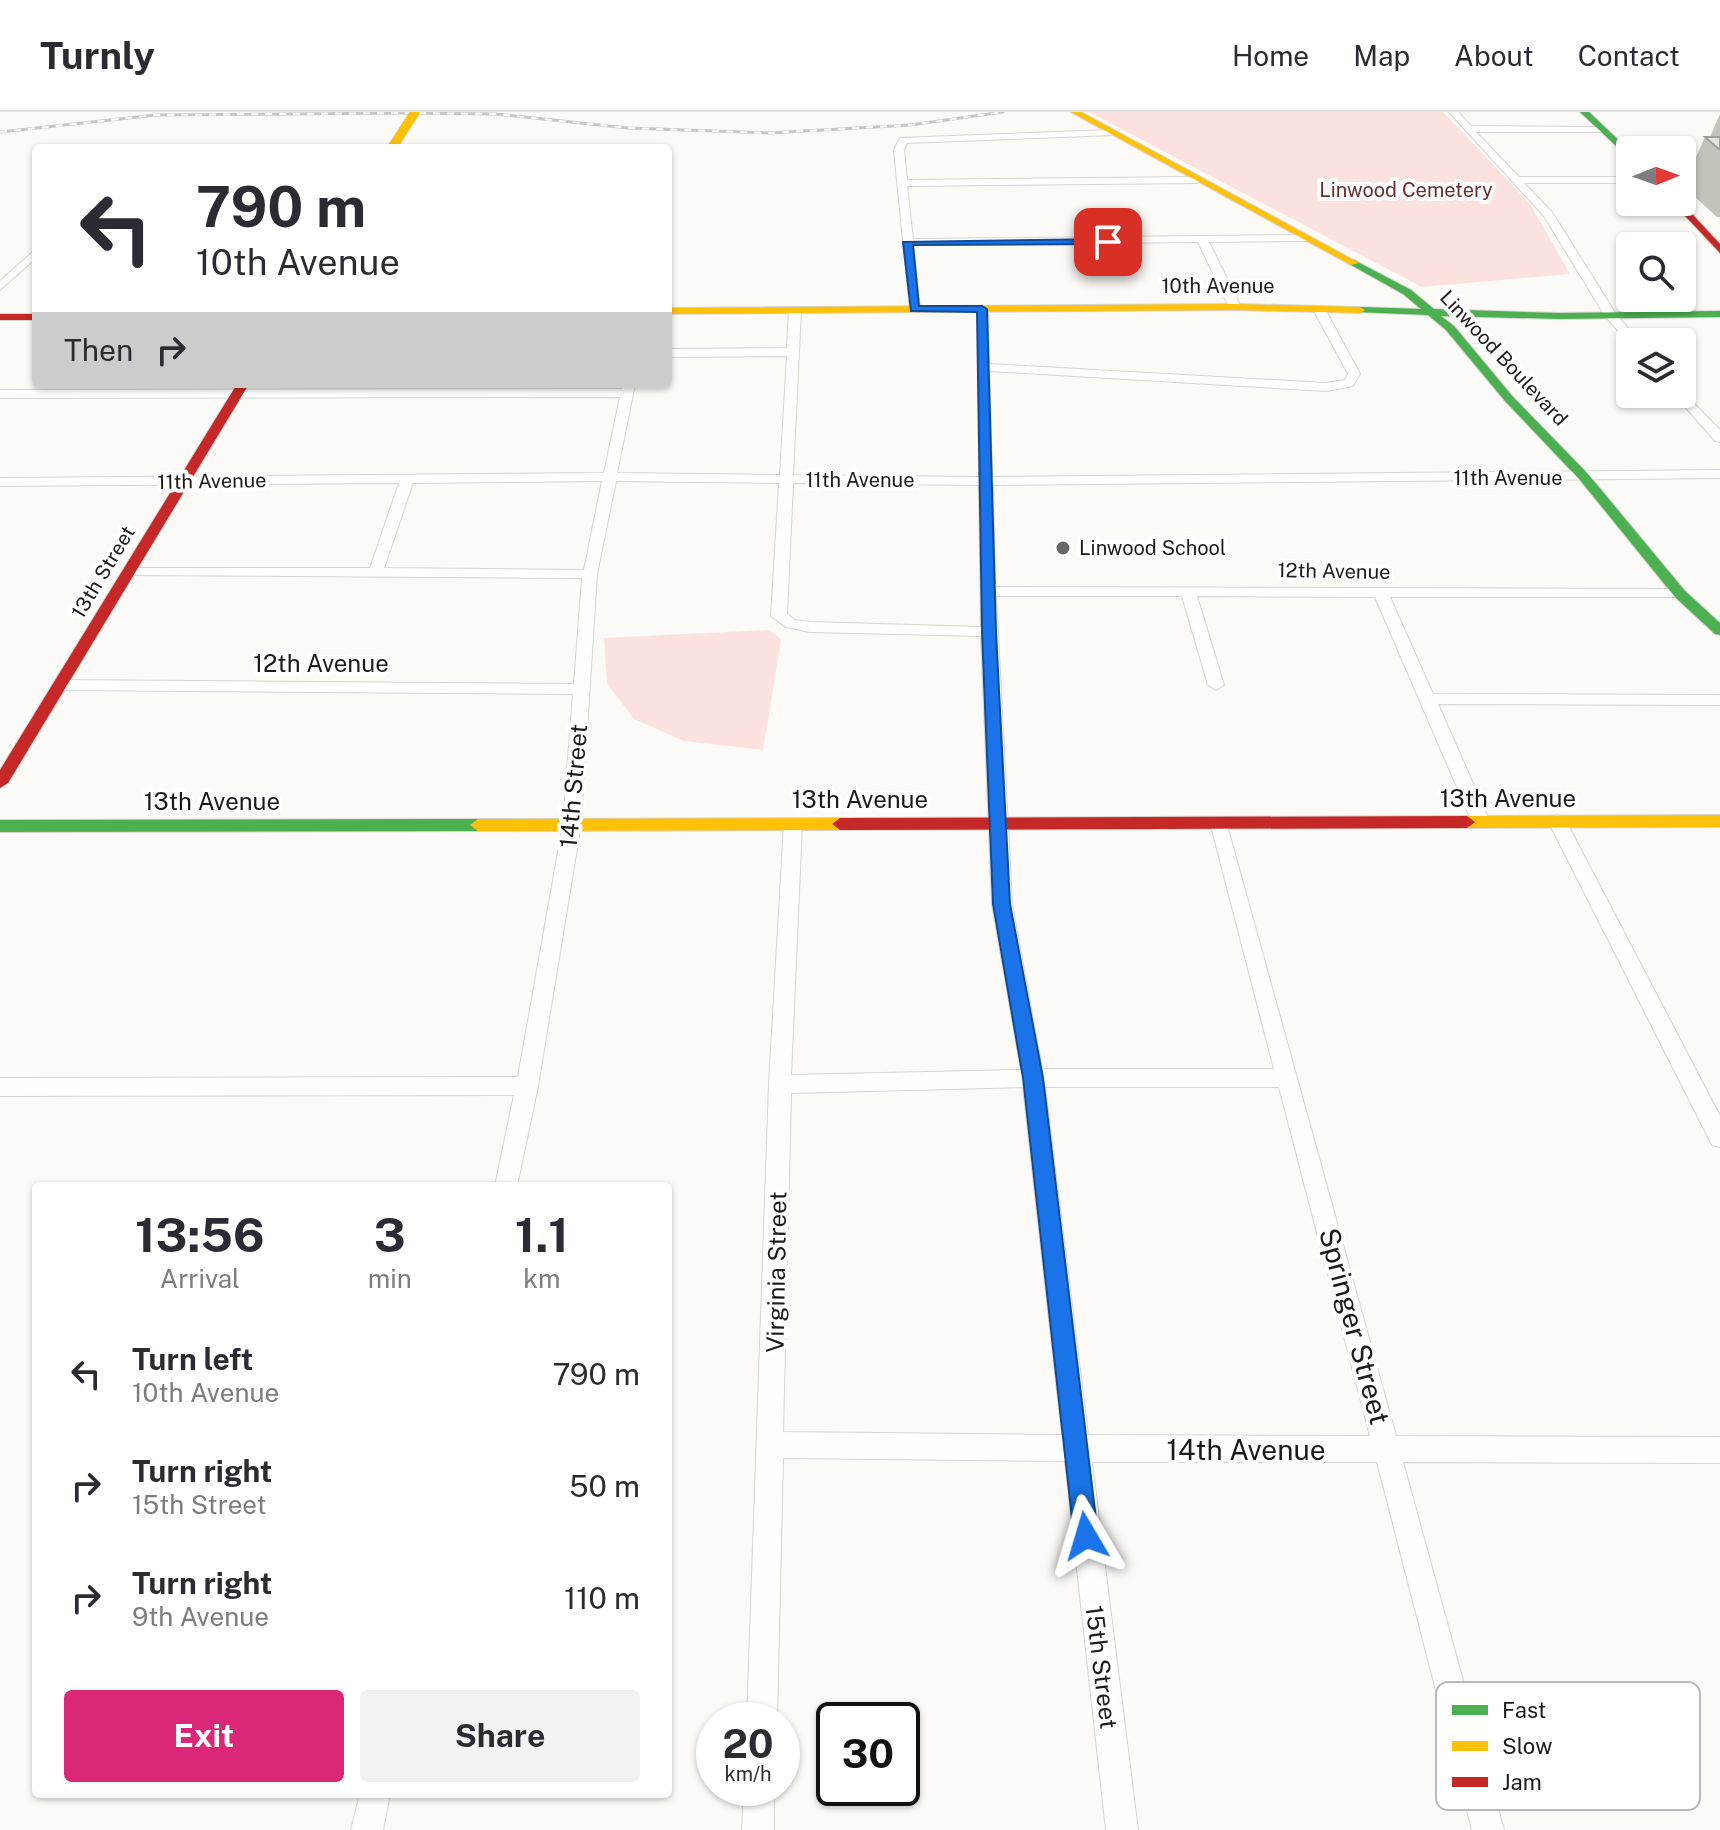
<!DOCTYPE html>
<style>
:root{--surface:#fff;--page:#f2f2f3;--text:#2b2b33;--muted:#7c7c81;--line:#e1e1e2;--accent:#db2777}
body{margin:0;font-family:"Public Sans",sans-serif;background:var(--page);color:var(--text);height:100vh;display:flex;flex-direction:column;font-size:30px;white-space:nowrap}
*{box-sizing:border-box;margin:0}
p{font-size:26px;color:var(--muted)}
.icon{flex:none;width:44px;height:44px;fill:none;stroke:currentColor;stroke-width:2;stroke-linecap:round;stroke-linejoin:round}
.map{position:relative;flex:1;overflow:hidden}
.side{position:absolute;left:32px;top:1070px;width:640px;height:616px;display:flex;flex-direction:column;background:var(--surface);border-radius:8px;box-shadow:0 2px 6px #0004}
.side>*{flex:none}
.banner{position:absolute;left:32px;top:32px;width:640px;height:244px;border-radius:8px;box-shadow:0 2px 6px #0004;background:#fff;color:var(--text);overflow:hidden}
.needle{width:52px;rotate:89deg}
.tools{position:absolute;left:1616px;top:24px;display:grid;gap:16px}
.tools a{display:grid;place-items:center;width:80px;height:80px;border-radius:8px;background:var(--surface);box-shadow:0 2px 6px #0004;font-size:40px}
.speed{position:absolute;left:696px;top:1590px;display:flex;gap:16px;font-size:40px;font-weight:700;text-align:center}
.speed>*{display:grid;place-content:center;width:104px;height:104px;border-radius:50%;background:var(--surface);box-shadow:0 2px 6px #0004;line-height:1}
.speed small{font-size:20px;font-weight:400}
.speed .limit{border:4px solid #111;border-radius:12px;background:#fff;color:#111}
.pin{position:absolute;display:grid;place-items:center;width:68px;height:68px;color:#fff;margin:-34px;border-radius:16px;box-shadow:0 4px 12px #0006}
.me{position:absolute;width:88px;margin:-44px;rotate:353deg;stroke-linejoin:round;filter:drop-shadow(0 0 6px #0008)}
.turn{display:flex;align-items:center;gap:28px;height:168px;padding:0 32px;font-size:36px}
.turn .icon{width:104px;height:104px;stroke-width:2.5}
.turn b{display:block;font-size:56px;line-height:68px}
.then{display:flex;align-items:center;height:76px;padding:0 32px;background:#0003;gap:16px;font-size:30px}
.eta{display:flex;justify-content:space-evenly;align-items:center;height:136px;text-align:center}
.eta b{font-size:48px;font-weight:700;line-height:56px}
.primary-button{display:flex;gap:16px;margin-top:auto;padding:16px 32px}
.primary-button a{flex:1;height:92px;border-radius:8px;background:var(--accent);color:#fff;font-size:32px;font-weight:700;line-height:92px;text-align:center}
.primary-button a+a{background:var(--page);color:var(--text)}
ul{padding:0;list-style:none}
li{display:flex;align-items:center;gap:24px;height:112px;padding:0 32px}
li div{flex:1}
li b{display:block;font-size:30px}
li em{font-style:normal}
header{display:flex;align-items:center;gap:48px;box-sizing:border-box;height:112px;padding:0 40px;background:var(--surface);border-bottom:2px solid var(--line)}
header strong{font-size:38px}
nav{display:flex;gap:44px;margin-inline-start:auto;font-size:28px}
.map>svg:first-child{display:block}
.green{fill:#fbe2de}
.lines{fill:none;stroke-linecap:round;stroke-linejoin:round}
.street-casing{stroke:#d6d5d2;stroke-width:2}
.fast-casing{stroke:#d6d5d2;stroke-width:2}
.slow-casing{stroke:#d6d5d2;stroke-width:2}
.jam-casing{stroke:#d6d5d2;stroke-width:2}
.street{fill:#fefefe;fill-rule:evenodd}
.fast{fill:#4caf50;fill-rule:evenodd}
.slow{fill:#ffc107;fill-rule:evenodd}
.jam{fill:#c62828;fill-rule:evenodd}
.rail-casing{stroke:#c6c6c5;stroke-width:3}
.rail{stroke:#fff;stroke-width:2;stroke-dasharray:7;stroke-linecap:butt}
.slow-bridge-casing{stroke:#d4d4d2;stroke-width:10;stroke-linecap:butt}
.slow-bridge{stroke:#ffc107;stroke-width:9}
.wall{fill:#c2c4bb}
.building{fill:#e1e4da;stroke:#9ea099;stroke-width:2}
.route{fill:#1a73e8;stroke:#114b97;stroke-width:2}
.poi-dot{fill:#696865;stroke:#fff;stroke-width:3}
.labels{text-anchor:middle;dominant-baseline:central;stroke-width:8;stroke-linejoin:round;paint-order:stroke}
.far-park-label{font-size:20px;fill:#692f2e;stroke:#fff}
.far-street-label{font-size:20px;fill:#1b1a17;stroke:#fff}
.far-poi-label{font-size:20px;fill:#1b1a17;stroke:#fff;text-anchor:start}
.street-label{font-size:24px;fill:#1b1a17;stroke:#fff}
.near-street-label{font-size:28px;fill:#1b1a17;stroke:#fff}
.key{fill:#fff;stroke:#bbbab9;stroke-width:2}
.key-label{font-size:22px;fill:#1b1a17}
</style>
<header>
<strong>Turnly</strong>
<nav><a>Home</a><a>Map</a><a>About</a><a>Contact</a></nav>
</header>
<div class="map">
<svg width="1720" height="1718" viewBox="0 0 1720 1718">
<rect width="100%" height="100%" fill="#fbfaf6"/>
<g class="green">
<polygon points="1089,0 1443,0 1530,92 1570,162 1422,175"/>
<polygon points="769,518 781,527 763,638 684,629 634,607 607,571 604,526"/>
</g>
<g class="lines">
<g class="street-casing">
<g id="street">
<polygon points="1449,0 1458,0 1471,14 1605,15 1602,20 1476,20 1519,65 1630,65 1630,71 1524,71 1552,100 1616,202 1640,230 1630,232 1605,204 1544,104"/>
<polygon points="1110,18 1113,23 907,31 904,38 907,68 1197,65 1202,68 1197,71 907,74 913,127 1306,123 1311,126 1306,129 1209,130 1241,195 1235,198 1229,195 1198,130 913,133 920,197 910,199 894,38 900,26"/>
<polygon points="36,137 36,146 0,178 0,169"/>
<path d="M1319 194 1325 197 1360 262 1353 274 1326 279 989 259 992 365 1720 358V366L993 373 995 475 1680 477 1688 482 1685 485H1390L1433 582 1720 583V593L1438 592 1490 710 1481 716 1472 710 1375 485 1197 484 1224 573 1216 578 1208 573 1182 484H996L1012 792 1042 957H1274L1210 710 1213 706H1225L1396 1324 1720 1325V1351L1403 1350 1504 1718H1472L1377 1350H1092L1138 1718H1106L1065 1349 783 1346 777 1608H747L769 972 784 712 793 706 802 712 791 963 1021 958 992 792 981 524 810 520 786 515 771 504 779 371 616 369 597 462 581 712 538 974 517 1074H495L514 983 0 984V966L518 965 563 712 573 582 61 578 53 573 61 568 574 572 582 466 129 463 124 462V456H370L399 371 0 374V366L604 361 620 285 0 286V278L622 277 623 272H635L617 361 780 363 787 244 668 245V237L787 236 789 198 795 195 801 198 793 363 979 365 978 195 988 197 989 252 1326 271 1345 268 1348 262 1313 197ZM602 369 584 458 384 456 413 371ZM793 371 979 373 981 515 810 510 795 508 787 502ZM1023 975 1062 1323 783 1320 791 981ZM1045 975H1279L1370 1324 1088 1323Z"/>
<polygon points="1682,279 1720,318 1720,330 1715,329 1674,282 1682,282"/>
<polygon points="1557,703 1566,709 1720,1004 1720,1035 1712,1033 1548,709"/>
<polygon points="744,1676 774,1676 774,1718 742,1718"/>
<polygon points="360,1682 390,1682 383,1718 351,1718"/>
</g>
</g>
<g class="fast-casing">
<g id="fast">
<polygon points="1580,0 1589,0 1630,39 1630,47"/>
<polygon points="1354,148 1411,178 1434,197 1559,201 1720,199 1720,205 1559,207 1441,204 1454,214 1513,285 1588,362 1685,479 1720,511 1720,523 1715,522 1675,485 1580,368 1505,289 1446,218 1428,203 1356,200 1355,198 1360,195 1421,197 1403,182 1351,153 1351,149"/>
<polygon points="478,707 486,713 478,719 0,720 0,708"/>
</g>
</g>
<g class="slow-casing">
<g id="slow">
<polygon points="1071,0 1081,0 1359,151 1351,153"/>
<polygon points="1235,192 1360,195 1365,198 1360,201 1235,198 668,202 668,196"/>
<polygon points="1720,703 1720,715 1467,716 1459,710 1467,704"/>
<polygon points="840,706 848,712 840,718 478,719 470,713 478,707"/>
</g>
</g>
<g class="jam-casing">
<g id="jam">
<polygon points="1672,90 1681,90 1720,132 1720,141"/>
<rect x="0" y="202" width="36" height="6"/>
<polygon points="237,272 249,272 8,671 0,676 0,658"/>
<polygon points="1467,704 1475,710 1467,716 840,718 832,712 840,706"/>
</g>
</g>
<use href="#street" class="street"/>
<use href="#fast" class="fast"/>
<use href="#slow" class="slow"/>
<use href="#jam" class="jam"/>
<g class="rail-casing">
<polyline id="rail" points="0,20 156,3 405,1 496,2 628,16 769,21 910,13 1003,0"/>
</g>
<use href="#rail" class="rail"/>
<g class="slow-bridge-casing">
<polyline id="slow-bridge" points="392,36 415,0"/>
</g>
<use href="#slow-bridge" class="slow-bridge"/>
</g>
<polygon class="wall" points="1720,2 1720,105 1717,105 1683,74 1705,25 1710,25"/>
<polygon class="building" points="1705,25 1720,25 1720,38"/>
<polygon class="route" points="1108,127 1111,132 913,133 919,194 982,194 987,197 996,520 1010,792 1043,966 1098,1424 1095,1433 1086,1437 1077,1433 1074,1424 1023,966 993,792 982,520 977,200 911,199 903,130"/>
<circle class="poi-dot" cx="1063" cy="436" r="8"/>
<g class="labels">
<g class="far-park-label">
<text x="1406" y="78">Linwood Cemetery</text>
</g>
<g class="far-street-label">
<text x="1218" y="174">10th Avenue</text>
<text transform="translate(1504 246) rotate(47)">Linwood Boulevard</text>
<text x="1508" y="366">11th Avenue</text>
<text x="860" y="368">11th Avenue</text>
<text transform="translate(212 369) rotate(-1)">11th Avenue</text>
<text transform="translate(1334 459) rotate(1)">12th Avenue</text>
<text transform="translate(103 460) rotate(-59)">13th Street</text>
</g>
<g class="far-poi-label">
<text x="1079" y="436">Linwood School</text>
</g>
<g class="street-label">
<text x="321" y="551">12th Avenue</text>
<text transform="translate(573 674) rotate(-85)">14th Street</text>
<text x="1508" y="686">13th Avenue</text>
<text x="860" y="687">13th Avenue</text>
<text x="212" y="689">13th Avenue</text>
<text transform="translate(776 1160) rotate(-89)">Virginia Street</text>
<text transform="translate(1102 1555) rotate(83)">15th Street</text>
</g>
<g class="near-street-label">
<text transform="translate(1355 1214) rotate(75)">Springer Street</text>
<text x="1246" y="1337">14th Avenue</text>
</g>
</g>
<rect x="1436" y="1570" width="264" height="128" rx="12" class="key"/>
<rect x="1452" y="1593" width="36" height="10" fill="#4caf50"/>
<rect x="1452" y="1629" width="36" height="10" fill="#ffc107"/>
<rect x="1452" y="1665" width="36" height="10" fill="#c62828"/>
<g class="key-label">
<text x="1502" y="1606">Fast</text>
<text x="1502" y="1642">Slow</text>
<text x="1502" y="1678">Jam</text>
</g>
</svg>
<div class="tools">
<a><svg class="needle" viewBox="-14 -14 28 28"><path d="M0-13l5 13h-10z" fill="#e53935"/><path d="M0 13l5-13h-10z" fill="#7c7c81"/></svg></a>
<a><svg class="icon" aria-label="search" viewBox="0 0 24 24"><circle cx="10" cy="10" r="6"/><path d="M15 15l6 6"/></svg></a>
<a><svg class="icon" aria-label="layers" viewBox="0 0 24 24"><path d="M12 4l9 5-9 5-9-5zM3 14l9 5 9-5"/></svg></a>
</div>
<div class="speed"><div>20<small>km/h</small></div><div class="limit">30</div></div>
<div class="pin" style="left:1108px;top:130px;background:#d93025"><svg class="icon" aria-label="arrive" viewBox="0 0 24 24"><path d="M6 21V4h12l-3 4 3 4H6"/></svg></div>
<svg class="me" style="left:1086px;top:1424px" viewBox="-20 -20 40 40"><path d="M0-17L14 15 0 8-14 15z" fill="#1a73e8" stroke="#fff" stroke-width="4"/></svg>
<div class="banner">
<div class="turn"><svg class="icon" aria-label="left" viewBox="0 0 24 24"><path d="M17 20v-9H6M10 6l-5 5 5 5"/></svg><div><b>790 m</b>10th Avenue</div></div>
<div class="then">Then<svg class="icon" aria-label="right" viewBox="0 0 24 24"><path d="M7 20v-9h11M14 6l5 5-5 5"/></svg></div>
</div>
<section class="side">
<div class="eta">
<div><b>13:56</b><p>Arrival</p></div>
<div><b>3</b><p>min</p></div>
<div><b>1.1</b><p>km</p></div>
</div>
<ul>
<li><svg class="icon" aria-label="left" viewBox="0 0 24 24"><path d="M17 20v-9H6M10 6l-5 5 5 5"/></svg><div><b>Turn left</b><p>10th Avenue</p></div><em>790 m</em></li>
<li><svg class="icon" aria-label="right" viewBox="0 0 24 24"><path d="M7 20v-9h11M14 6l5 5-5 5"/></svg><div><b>Turn right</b><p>15th Street</p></div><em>50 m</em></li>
<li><svg class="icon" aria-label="right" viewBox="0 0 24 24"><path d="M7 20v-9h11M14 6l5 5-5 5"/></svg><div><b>Turn right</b><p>9th Avenue</p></div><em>110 m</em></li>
</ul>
<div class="primary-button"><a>Exit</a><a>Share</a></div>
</section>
</div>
